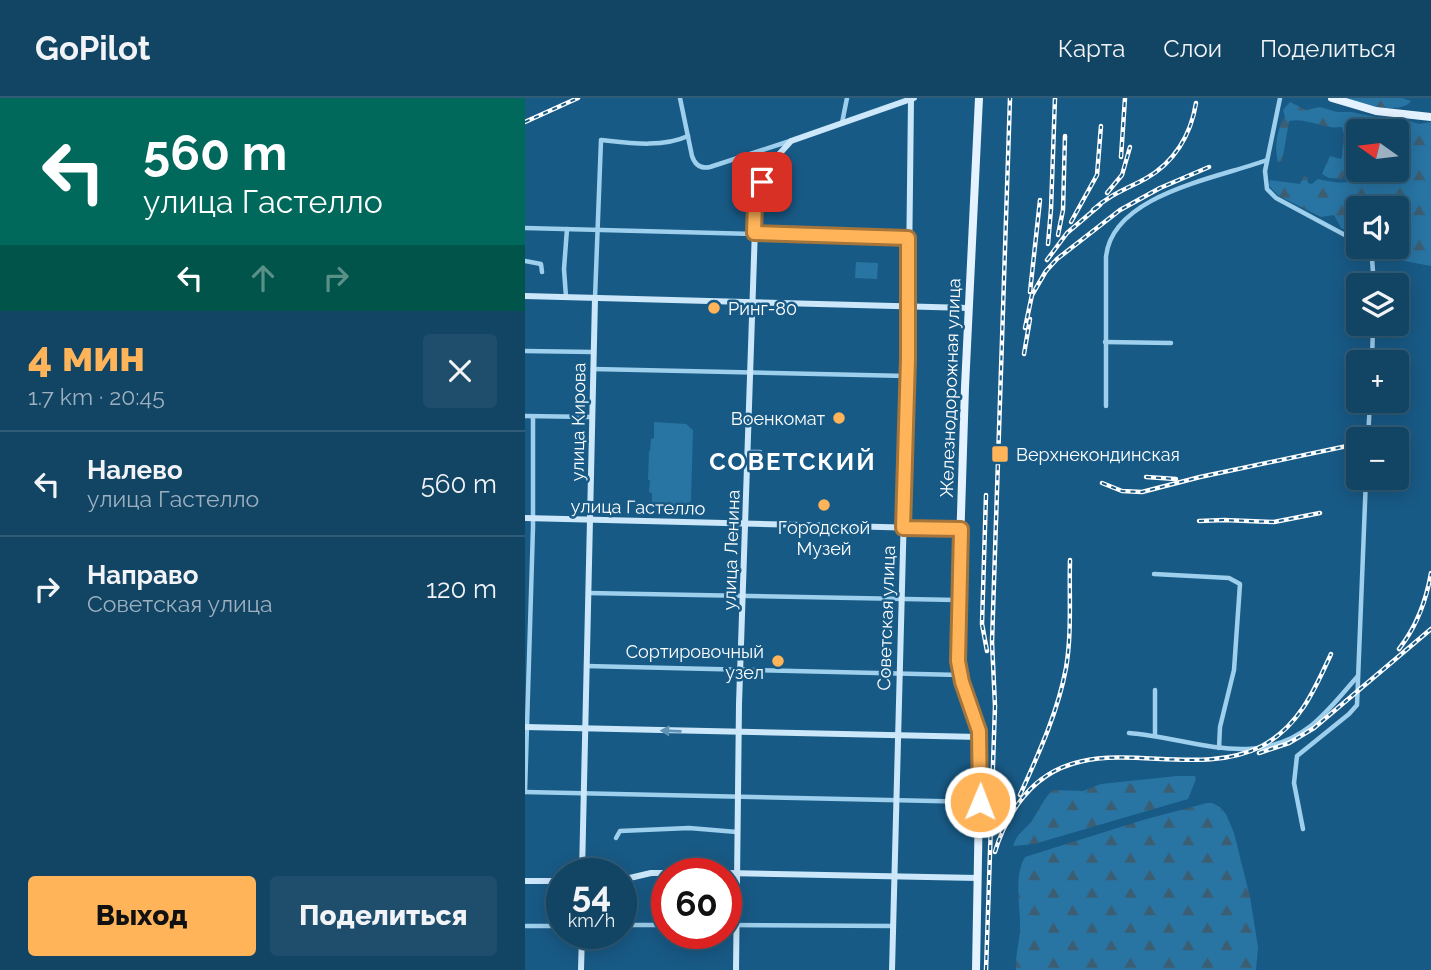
<!DOCTYPE html>
<html lang="ru">
<meta charset="utf-8">
<style>
:root{--surface:#124464;--page:#1f4e6d;--text:#f1f3f6;--muted:#9cb0bf;--line:#315c78;--accent:#ffb45a}
body{margin:0;font-family:Raleway,sans-serif;background:var(--page);color:var(--text);height:100vh;display:flex;flex-direction:column;font-size:26px;white-space:nowrap}
*{box-sizing:border-box;margin:0}
p{font-size:23px;color:var(--muted)}
.icon{flex:none;width:38px;height:38px;fill:none;stroke:currentColor;stroke-width:2;stroke-linecap:round;stroke-linejoin:round}
.map{position:relative;flex:1;overflow:hidden}
.side{display:flex;flex-direction:column;background:var(--surface);width:525px}
.side>*{flex:none}
.top-card{background:#00695c;color:#fff;overflow:hidden}
.needle{width:46px;rotate:284deg}
.fabs{position:absolute;left:821px;top:21px;display:grid;gap:14px}
.fabs a{display:grid;place-items:center;width:63px;height:63px;border-radius:7px;background:var(--surface);box-shadow:0 4px 18px #0003,0 0 0 2px var(--line);font-size:35px}
.speed{position:absolute;left:21px;top:760px;display:flex;gap:14px;font-size:35px;font-weight:700;text-align:center}
.speed>*{display:grid;place-content:center;width:91px;height:91px;border-radius:50%;background:var(--surface);box-shadow:0 4px 18px #0003,0 0 0 2px var(--line);line-height:1}
.speed small{font-size:18px;font-weight:400}
.speed .limit{border:10px solid #d22;background:#fff;color:#111}
.pin{position:absolute;display:grid;place-items:center;width:60px;height:60px;color:#fff;margin:-30px;border-radius:14px;box-shadow:0 4px 10px #0006}
.me{position:absolute;width:77px;margin:-38px;rotate:1deg;stroke-linejoin:round;filter:drop-shadow(0 0 5px #0008)}
.turn{display:flex;align-items:center;gap:24px;height:147px;padding:0 28px;font-size:32px}
.turn .icon{width:91px;height:91px;stroke-width:2.5}
.turn b{display:block;font-size:49px;line-height:60px}
.lanes{display:flex;align-items:center;height:66px;padding:0 28px;background:#0003;justify-content:center;gap:35px;direction:ltr}
.lanes .off{opacity:.35}
.round{display:grid;place-items:center;flex:none;width:74px;height:74px;border-radius:7px;background:var(--page)}
.overview{display:flex;align-items:center;justify-content:space-between;height:119px;padding:0 28px}
h1{font-size:42px;font-weight:800;line-height:52px;color:var(--accent)}
.action{display:flex;gap:14px;margin-top:auto;padding:14px 28px}
.action a{flex:1;height:80px;border-radius:7px;background:var(--accent);color:#111;font-size:28px;font-weight:800;line-height:80px;text-align:center}
.action a+a{background:var(--page);color:var(--text)}
ul{padding:0;list-style:none}
li{display:flex;align-items:center;gap:21px;height:105px;padding:0 28px;border-top:2px solid var(--line)}
li div{flex:1}
li b{display:block;font-size:26px}
li em{font-style:normal}
header{display:flex;align-items:center;gap:42px;box-sizing:border-box;height:98px;padding:0 35px;background:var(--surface);border-bottom:2px solid var(--line)}
header strong{font-size:33px}
nav{display:flex;gap:38px;margin-inline-start:auto;font-size:24px}
main{display:flex;flex:1;min-height:0}
.map>svg:first-child{display:block}
.grass{fill:url(#grass-tufts)}
.forest{fill:url(#forest-firs);fill-rule:evenodd}
.garden{fill:#2874a3}
.lines{fill:none;stroke-linecap:round;stroke-linejoin:round}
.street{stroke:#9ecfed;stroke-width:4.5}
.secondary{stroke:#cbe7f9;stroke-width:6}
.primary{stroke:#e4f3ff;stroke-width:8}
.rail-casing{stroke:#fff;stroke-width:4.5}
.rail{stroke:#185a86;stroke-width:2;stroke-dasharray:5;stroke-linecap:butt}
.oneway{fill:#6092b4}
.route-casing{stroke:#a6753a;stroke-width:18}
.route{stroke:#ffb45a;stroke-width:12}
.poi-dot{fill:#ffb45a;stroke:#185a86;stroke-width:2.5}
.labels{text-anchor:middle;dominant-baseline:central;stroke-width:5;stroke-linejoin:round;paint-order:stroke}
.poi-label{font-size:18px;fill:#fff;stroke:#185a86;text-anchor:start}
.street-label{font-size:18px;fill:#fff;stroke:#185a86}
.district-label{font-size:24px;font-weight:bold;letter-spacing:2px;fill:#fff;stroke:#185a86}
</style>
<header>
<strong>GoPilot</strong>
<nav><a>Карта</a><a>Слои</a><a>Поделиться</a></nav>
</header>
<main>
<section class="side">
<div class="top-card">
<div class="turn"><svg class="icon" aria-label="left" viewBox="0 0 24 24"><path d="M17 20v-9H6M10 6l-5 5 5 5"/></svg><div><b>560 m</b>улица Гастелло</div></div>
<div class="lanes"><svg class="icon" aria-label="left" viewBox="0 0 24 24"><path d="M17 20v-9H6M10 6l-5 5 5 5"/></svg><svg class="icon off" aria-label="ahead" viewBox="0 0 24 24"><path d="M12 20V5M6 11l6-6 6 6"/></svg><svg class="icon off" aria-label="right" viewBox="0 0 24 24"><path d="M7 20v-9h11M14 6l5 5-5 5"/></svg></div>
</div>
<div class="overview"><div><h1>4 мин</h1><p>1.7 km · 20:45</p></div><a class="round"><svg class="icon" aria-label="close" viewBox="0 0 24 24"><path d="M6 6l12 12M18 6L6 18"/></svg></a></div>
<ul>
<li><svg class="icon" aria-label="left" viewBox="0 0 24 24"><path d="M17 20v-9H6M10 6l-5 5 5 5"/></svg><div><b>Налево</b><p>улица Гастелло</p></div><em>560 m</em></li>
<li><svg class="icon" aria-label="right" viewBox="0 0 24 24"><path d="M7 20v-9h11M14 6l5 5-5 5"/></svg><div><b>Направо</b><p>Советская улица</p></div><em>120 m</em></li>
</ul>
<div class="action"><a>Выход</a><a>Поделиться</a></div>
</section>
<div class="map">
<svg width="906" height="872" viewBox="0 0 906 872">
<defs>
<pattern id="grass-tufts" width="24" height="20" patternUnits="userSpaceOnUse" patternTransform="scale(1.75)"><rect width="24" height="20" fill="#2874a3"/><path d="M3 7l-1-3M5 7V3M7 7l1-3M15 17l-1-3M17 17v-4M19 17l1-3" fill="none" stroke="#3c5e73"/></pattern>
<pattern id="forest-firs" width="22" height="20" patternUnits="userSpaceOnUse" patternTransform="scale(1.75)"><rect width="22" height="20" fill="#2874a3"/><path d="M5 1l3.5 6h-7zM16 11l3.5 6h-7z" fill="#3c5e73"/></pattern>
</defs>
<rect width="100%" height="100%" fill="#185a86"/>
<polygon class="grass" points="331,164 353,165 352,181 330,180"/>
<g class="forest">
<path d="M814 0H877L886 3C875 18 831 5 814 0Z"/>
<path d="M765 4 781 12 795 9 812 14H826L855 20 881 22 894 26 906 24V168L864 160 847 149H872V110H833V140L816 130 809 117 796 119 754 98 744 88 745 82 775 86 779 78 782 79 783 85 787 86 793 81C806 84 824 88 834 79L833 73H822L817 81 804 80 797 76 805 58 816 61 817 58 819 36 817 29C799 32 782 19 764 23L758 58 757 63 753 64C749 50 752 30 760 19L758 12ZM833 33H872V72H833Z"/>
<path d="M652 678H670L671 681 663 701 509 746 488 748C493 732 502 732 508 721 515 710 519 700 528 692L558 693 576 686Z"/>
<path d="M682 705H687L695 709 701 716 709 735 725 799 733 849 731 872H491C490 859 494 846 495 832 496 810 488 779 500 759L618 722Z"/>
</g>
<path class="garden" d="M129 324 161 326 168 332 166 403C147 420 146 409 127 408V395L124 394 125 382H123L124 353H125L126 341 129 340Z"/>
<g class="lines">
<g class="street">
<path d="M155 0 167 58C170 67 176 71 185 69L265 43"/>
<polyline points="755,0 740,73 742,91 751,100 833,144"/>
<polyline points="317,25 322,0"/>
<polyline points="225,58 236,69 241,76"/>
<polyline points="0,130 383,140"/>
<polyline points="839,149 847,161 849,187"/>
<polyline points="0,163 16,166 17,174"/>
<polyline points="41,199 39,171 42,131"/>
<path d="M70 200 76 42C104 45 137 50 163 38"/>
<polyline points="580,244 646,245"/>
<polyline points="0,253 68,254"/>
<polyline points="847,264 848,226"/>
<polyline points="68,271 382,278"/>
<path d="M581 308V159C587 96 694 80 742 62"/>
<polyline points="0,318 67,319"/>
<polyline points="843,341 845,303"/>
<polyline points="223,354 235,354"/>
<polyline points="629,476 704,480 715,486 709,572 695,629 694,650"/>
<polyline points="63,495 432,502"/>
<polyline points="61,568 435,577"/>
<path d="M604 635C669 640 729 673 787 627 804 613 818 595 832 579"/>
<polyline points="630,637 630,592"/>
<polyline points="0,694 454,704"/>
<polyline points="0,694 8,429 8,319"/>
<polyline points="778,731 769,685 772,658 824,616 832,607 841,380"/>
<polyline points="91,740 95,733 164,730 212,734"/>
<polyline points="96,827 142,827"/>
<polyline points="201,827 368,828"/>
<polyline points="0,828 37,828"/>
</g>
<g class="secondary">
<polyline points="0,198 444,210"/>
<polyline points="0,420 436,431"/>
<polyline points="0,629 455,639"/>
<polyline points="57,775 70,200"/>
<polyline points="201,775 453,780"/>
<polyline points="96,782 126,775 164,775"/>
<polyline points="0,783 37,783"/>
<polyline points="56,872 57,835"/>
<polyline points="211,872 214,606 231,100 247,64 266,43 389,0"/>
<polyline points="367,872 383,260 386,1"/>
</g>
<g class="primary">
<polyline points="807,0 851,13 906,19"/>
<polyline points="451,872 455,648 452,626 434,569 432,542 440,289 454,0"/>
</g>
<g class="rail-casing">
<g id="rail">
<polyline points="0,24 53,0"/>
<polyline points="596,59 600,0"/>
<polyline points="582,95 597,77 605,49"/>
<path d="M568 112C584 97 601 91 620 81 649 65 666 37 671 5"/>
<polyline points="546,124 572,77 576,28"/>
<polyline points="533,137 538,112 540,38"/>
<polyline points="523,146 526,111 530,0"/>
<polyline points="522,162 542,135 575,107"/>
<polyline points="505,194 515,102"/>
<polyline points="500,230 507,197 521,173 532,161 595,112 635,90 684,69"/>
<polyline points="499,256 505,221"/>
<polyline points="621,379 651,381"/>
<polyline points="577,385 597,393 617,394 675,379 822,348"/>
<polyline points="461,397 457,526 462,553"/>
<polyline points="674,423 699,422 749,424 795,415"/>
<path d="M874 551C892 528 901 504 906 475"/>
<polyline points="734,655 764,645 789,630 906,531"/>
<path d="M495 697C513 657 533 614 541 570 547 535 544 497 545 462"/>
<path d="M470 754C475 736 483 721 493 706 553 620 659 688 737 648 774 628 789 593 806 556"/>
<polyline points="461,872 470,608 467,544 485,0"/>
</g>
</g>
<use href="#rail" class="rail"/>
</g>
<defs><path id="oneway-solid" d="M-6-.8H1V-3.2L6.5 0L1 3.2V.8H-6Z" transform="scale(1.75)"/></defs>
<use class="oneway" href="#oneway-solid" transform="translate(146 633) rotate(-178)"/>
<g class="lines">
<g class="route-casing">
<polyline id="route" points="237,84 230,104 229,135 383,140 383,260 378,430 436,431 433,563 437,584 454,633 455,704"/>
</g>
<use href="#route" class="route"/>
</g>
<g class="poi-dot">
<circle cx="189" cy="210" r="7"/>
<circle cx="314" cy="320" r="7"/>
<rect x="466" y="347" width="18" height="18" rx="3.5"/>
<circle cx="299" cy="407" r="7"/>
<circle cx="253" cy="563" r="7"/>
</g>
<g class="labels">
<g class="poi-label">
<text x="203" y="210">Ринг-80</text>
<text x="300" y="320" text-anchor="end">Военкомат</text>
<text x="491" y="356">Верхнекондинская</text>
<text x="299" y="429" text-anchor="middle">Городской<tspan x="299" dy="21">Музей</tspan></text>
<text x="239" y="553" text-anchor="end">Сортировочный<tspan x="239" dy="21">узел</tspan></text>
</g>
<g class="street-label">
<text transform="translate(425 290) rotate(-88)">Железнодорожная улица</text>
<text transform="translate(53 324) rotate(-89)">улица Кирова</text>
<text transform="translate(113 409) rotate(1)">улица Гастелло</text>
<text transform="translate(206 452) rotate(-88)">улица Ленина</text>
<text transform="translate(361 520) rotate(-88)">Советская улица</text>
</g>
<g class="district-label">
<text x="268" y="363">СОВЕТСКИЙ</text>
</g>
</g>
</svg>
<div class="fabs">
<a><svg class="needle" viewBox="-14 -14 28 28"><path d="M0-13l5 13h-10z" fill="#e53935"/><path d="M0 13l5-13h-10z" fill="#9cb0bf"/></svg></a>
<a><svg class="icon" aria-label="sound" viewBox="0 0 24 24"><path d="M4 9h4l5-4v14l-5-4H4zM17 9q2 3 0 6"/></svg></a>
<a><svg class="icon" aria-label="layers" viewBox="0 0 24 24"><path d="M12 4l9 5-9 5-9-5zM3 14l9 5 9-5"/></svg></a>
<a>+</a>
<a>−</a>
</div>
<div class="speed"><div>54<small>km/h</small></div><div class="limit">60</div></div>
<div class="pin" style="left:237px;top:84px;background:#d93025"><svg class="icon" aria-label="arrive" viewBox="0 0 24 24"><path d="M6 21V4h12l-3 4 3 4H6"/></svg></div>
<svg class="me" style="left:455px;top:704px" viewBox="-20 -20 40 40"><circle r="17" fill="#ffb45a" stroke="#fff" stroke-width="3"/><path d="M0-11L8 9 0 5-8 9z" fill="#fff"/></svg>
</div>
</main>
